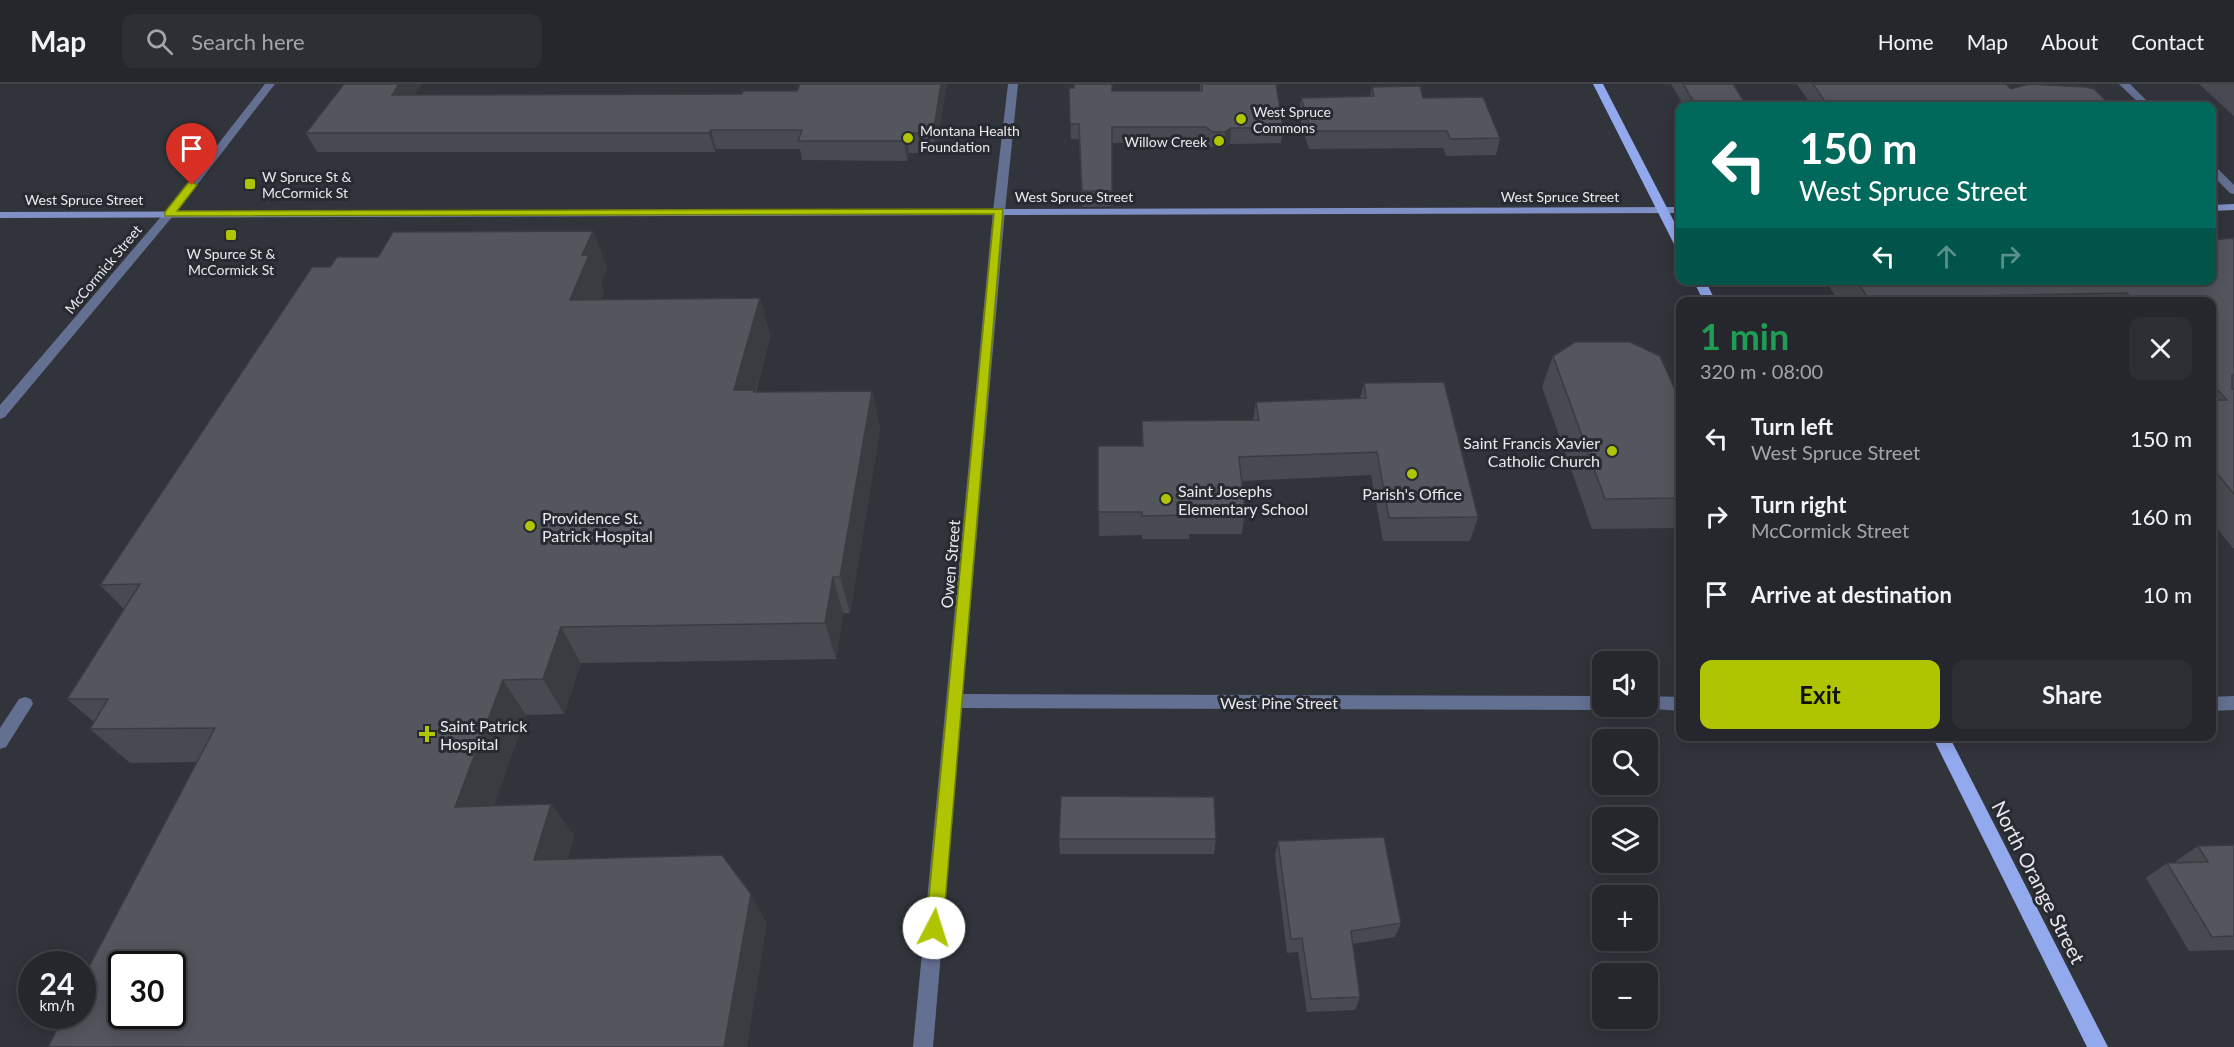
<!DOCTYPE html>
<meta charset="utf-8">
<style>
:root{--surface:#26272d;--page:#2e2f35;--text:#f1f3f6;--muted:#a4a5aa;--line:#424449;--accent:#b0c502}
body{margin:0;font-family:Lato,sans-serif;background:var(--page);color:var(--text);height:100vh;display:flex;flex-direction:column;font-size:22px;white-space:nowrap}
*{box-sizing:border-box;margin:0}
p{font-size:20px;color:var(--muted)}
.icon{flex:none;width:33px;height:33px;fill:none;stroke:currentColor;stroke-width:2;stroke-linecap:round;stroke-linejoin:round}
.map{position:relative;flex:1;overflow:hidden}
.panel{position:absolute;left:1676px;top:213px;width:540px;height:444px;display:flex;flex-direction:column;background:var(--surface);border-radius:12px;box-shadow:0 3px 15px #0003,0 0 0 2px var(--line)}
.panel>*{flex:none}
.hud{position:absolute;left:1676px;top:18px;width:540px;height:183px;border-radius:12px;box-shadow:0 3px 15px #0003,0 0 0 2px var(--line);background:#00695c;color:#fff;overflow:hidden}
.controls{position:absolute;left:1592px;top:567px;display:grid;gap:12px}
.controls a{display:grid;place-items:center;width:66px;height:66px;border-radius:12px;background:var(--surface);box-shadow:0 3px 15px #0003,0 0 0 2px var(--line);font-size:30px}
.speed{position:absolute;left:18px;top:867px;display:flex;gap:12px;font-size:30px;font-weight:700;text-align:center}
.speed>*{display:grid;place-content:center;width:78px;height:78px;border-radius:50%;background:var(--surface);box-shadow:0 3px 15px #0003,0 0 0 2px var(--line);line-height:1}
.speed small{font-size:15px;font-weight:400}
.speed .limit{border:3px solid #111;border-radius:9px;background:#fff;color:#111}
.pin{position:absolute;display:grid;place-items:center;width:51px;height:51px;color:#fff;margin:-62px -26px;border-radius:50% 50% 50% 0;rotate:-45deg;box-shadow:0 0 6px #0007}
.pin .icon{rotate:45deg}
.me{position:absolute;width:66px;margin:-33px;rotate:5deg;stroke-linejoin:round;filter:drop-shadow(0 0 4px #0008)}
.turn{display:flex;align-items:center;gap:21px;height:126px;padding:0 24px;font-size:27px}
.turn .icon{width:78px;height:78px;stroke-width:2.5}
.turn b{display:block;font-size:42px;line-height:51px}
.lanes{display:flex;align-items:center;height:57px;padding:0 24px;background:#0003;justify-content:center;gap:30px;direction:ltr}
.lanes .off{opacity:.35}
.round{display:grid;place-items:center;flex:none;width:63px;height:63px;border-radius:12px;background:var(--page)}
.head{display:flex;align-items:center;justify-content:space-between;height:102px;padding:0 24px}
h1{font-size:36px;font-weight:700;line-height:45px;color:#1e9e55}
.button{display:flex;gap:12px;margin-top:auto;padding:12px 24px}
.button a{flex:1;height:69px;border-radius:12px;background:var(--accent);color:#111;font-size:24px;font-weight:700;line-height:69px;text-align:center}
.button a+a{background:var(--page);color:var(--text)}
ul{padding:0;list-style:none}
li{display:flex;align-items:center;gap:18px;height:78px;padding:0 24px}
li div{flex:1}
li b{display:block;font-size:22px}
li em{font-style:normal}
header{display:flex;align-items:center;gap:36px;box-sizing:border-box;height:84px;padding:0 30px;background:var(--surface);border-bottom:2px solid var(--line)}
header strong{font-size:28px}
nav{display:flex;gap:33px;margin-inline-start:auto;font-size:21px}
.search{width:420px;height:54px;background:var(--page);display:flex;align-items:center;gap:15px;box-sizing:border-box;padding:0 21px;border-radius:12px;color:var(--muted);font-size:22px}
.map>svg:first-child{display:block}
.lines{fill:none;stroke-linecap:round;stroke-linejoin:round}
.service{fill:#647092;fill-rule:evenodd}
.minor{fill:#647092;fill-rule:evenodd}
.secondary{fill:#7e90c6;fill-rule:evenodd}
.primary{fill:#92a9ee;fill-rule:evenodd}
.wall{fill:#474a50}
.shaded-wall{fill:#3a3c41}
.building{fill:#53565d;stroke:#3a3c41;stroke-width:1.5;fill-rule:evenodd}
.route{fill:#b0c502;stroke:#728001;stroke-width:1.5}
.poi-dot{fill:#b0c502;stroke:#282a31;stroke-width:2}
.labels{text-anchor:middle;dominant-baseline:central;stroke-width:6;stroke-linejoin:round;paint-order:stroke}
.far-poi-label{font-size:14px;fill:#e8e9ee;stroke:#282a31;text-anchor:start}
.far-street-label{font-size:14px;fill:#e8e9ee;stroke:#282a31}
.poi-label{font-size:16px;fill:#e8e9ee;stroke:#282a31;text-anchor:start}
.street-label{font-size:16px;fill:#e8e9ee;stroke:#282a31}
.near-street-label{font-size:20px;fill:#e8e9ee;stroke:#282a31}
</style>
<header>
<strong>Map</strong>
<div class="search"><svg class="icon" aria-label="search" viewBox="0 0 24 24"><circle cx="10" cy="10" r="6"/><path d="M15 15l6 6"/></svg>Search here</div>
<nav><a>Home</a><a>Map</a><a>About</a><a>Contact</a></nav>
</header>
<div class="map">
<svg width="2234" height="963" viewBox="0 0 2234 963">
<rect width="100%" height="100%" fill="#32343c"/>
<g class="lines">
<polygon class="service" points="25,613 31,615 33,620 6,663 0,665 0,644 19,615"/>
<g class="minor">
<polygon points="265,0 275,0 173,132 5,333 0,335 0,321 165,128"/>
<polygon points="1008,0 1018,0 1005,127 963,610 1602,612 1602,622 1608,622 1602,626 962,624 933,963 913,963 993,127"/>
<polygon points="2119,0 2130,0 2152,22 2142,22"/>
<polygon points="2211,81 2215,82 2234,101 2234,110 2230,109 2211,90"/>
<polygon points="1647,612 1680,613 1680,627 1641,624 1647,622"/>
<polygon points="2234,612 2234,626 2211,627 2211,613"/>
</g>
<g class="secondary">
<polygon points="2234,120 2234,126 2211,127 2211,121"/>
<polygon points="1680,123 1680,129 0,134 0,128"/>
</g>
<g class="primary">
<polygon points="1593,0 1603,0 1680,149 1680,164 1674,160"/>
<polygon points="1693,196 1705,196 1716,218 1704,218"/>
<polygon points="1932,652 1949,652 2108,963 2087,963"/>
</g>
</g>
<g class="wall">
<polygon points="422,0 414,11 742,10 797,7 800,0 947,0 935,69 909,69 907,77 802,76 800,65 716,65 715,68 317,68 306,49"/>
<polygon points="1200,0 1276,0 1283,44 1281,59 1230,60 1224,63 1211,63 1205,58 1112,59 1112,122 1082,123 1079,55 1071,55 1069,4 1112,7 1200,7"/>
<polygon points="1671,0 1733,0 1747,22 1684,22"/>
<polygon points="1797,0 2006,0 2011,5 2111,22 1812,22"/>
<polygon points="2199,0 2234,0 2234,32"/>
<polygon points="1372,3 1423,14 1500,54 1496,71 1446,72 1443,64 1309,65 1299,32 1301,14 1370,12"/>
<polygon points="593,147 607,184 601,200 604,209 601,216 760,214 770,252 756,308 872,307 880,345 850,529 843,529 836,575 581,579 564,630 526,631 494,721 551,720 574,752 567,775 767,840 197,678 130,679 90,645 94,638 67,615 124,525 100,501 330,183 378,173"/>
<polygon points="2234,154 2234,464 2233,464 2211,437 2211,218 1839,218 1825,196 2211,196"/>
<polygon points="1553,272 1680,317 1680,444 1592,445 1542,303"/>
<polygon points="1364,299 1478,433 1470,457 1383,457 1371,391 1241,397 1245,427 1242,450 1189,450 1189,455 1142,455 1142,451 1099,452 1098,362 1142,362 1142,337 1253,336 1256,318 1360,314"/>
<polygon points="1059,755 1216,755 1214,770 1060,770"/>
<polygon points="1278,757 1401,839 1395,853 1353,860 1360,913 1355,926 1307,928 1298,868 1287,869 1275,772"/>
<polygon points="2234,761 2234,866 2189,867 2146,794 2167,779 2178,779 2176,777 2198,762"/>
</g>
<g class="shaded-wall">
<polygon points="399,0 422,0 401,30 392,11"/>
<polygon points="941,0 947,0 935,69 933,49"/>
<polygon points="1231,44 1230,60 1224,63 1225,48"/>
<polygon points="711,46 716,65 715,68 709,49"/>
<polygon points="906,49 909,69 907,77 904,57"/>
<polygon points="593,147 607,184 601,200 604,209 586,254 570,216 582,171"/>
<polygon points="760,214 770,252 755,309 734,306"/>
<polygon points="872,307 880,345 850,529 840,493"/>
<polygon points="833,493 843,529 836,575 825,539"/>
<polygon points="561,543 581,579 564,630 543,595"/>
<polygon points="503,596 526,631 482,755 455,723"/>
<polygon points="551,720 574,752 558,807 534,776"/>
<polygon points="751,810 767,840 747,963 724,963"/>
</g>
<g class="building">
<polygon points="344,0 399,0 392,11 742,10 743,7 797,7 800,0 941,0 933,49 906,49 904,57 798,57 802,46 711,46 709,49 306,49"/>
<polygon points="1074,0 1112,0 1112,7 1202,7 1202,0 1276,0 1283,44 1231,44 1225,48 1212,48 1206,43 1112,43 1112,107 1082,107 1079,40 1070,40 1069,4 1074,4"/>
<polygon points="1683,0 1733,0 1747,22 1696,22"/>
<polygon points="1813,0 2006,0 2011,5 2029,0 2086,3 2094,5 2111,22 1828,22"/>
<polygon points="1420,2 1423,14 1483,13 1500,54 1450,55 1447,47 1311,47 1301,14 1374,12 1372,3"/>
<path d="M593 147 582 171H589L570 216 760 214 734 306H754V308L872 307 840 493H833L825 539 561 543 543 595 503 596 455 723 551 720 534 776 722 771 751 810 724 963H48L64 932H82V896L215 644 90 645 108 615H67L140 500 100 501 312 183H330L337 173H378L393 148ZM122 880H172V932H122Z"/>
<polygon points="2234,154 2234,291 2232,291 2232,305 2234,305 2234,410 2211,382 2211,316 2227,316 2211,299 2211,218 2134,218 2127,209 1868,214 1856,196 2211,196 2211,156"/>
<polygon points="1575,258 1630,258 1660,272 1680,317 1680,414 1605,415 1553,272"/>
<polygon points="1444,298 1478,433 1389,434 1377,368 1239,373 1245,427 1190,427 1190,431 1142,432 1142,428 1098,428 1098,362 1143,362 1142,337 1259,336 1256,318 1366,314 1364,299"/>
<polygon points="1061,712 1214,713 1216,755 1059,755"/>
<polygon points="1384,753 1401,839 1351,847 1360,913 1311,915 1302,854 1291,855 1278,757"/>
<polygon points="2234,761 2234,852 2212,853 2167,779 2208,778 2198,762"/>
</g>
<polygon class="route" points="192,98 197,101 177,127 1003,125 943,844 940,850 934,853 928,850 926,844 994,130 165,132 165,128 188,99"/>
<g class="poi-dot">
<circle cx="1241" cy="35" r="6"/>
<circle cx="908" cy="54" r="6"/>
<circle cx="1219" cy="57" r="6"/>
<rect x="244" y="94" width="12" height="12" rx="3"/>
<rect x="225" y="145" width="12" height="12" rx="3"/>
<circle cx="1612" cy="367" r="6"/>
<circle cx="1412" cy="390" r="6"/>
<circle cx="1166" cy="415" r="6"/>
<circle cx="530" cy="442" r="6"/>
<path d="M424 641h6v6h6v6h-6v6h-6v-6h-6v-6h6z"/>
</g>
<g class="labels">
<g class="far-poi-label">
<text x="1253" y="27">West Spruce<tspan x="1253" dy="16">Commons</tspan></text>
<text x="920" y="46">Montana Health<tspan x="920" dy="16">Foundation</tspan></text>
<text x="1207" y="57" text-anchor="end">Willow Creek</text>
<text x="262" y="92">W Spruce St &amp;<tspan x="262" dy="16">McCormick St</tspan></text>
<text x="231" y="169" text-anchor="middle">W Spurce St &amp;<tspan x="231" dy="16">McCormick St</tspan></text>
</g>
<g class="far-street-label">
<text x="1074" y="112">West Spruce Street</text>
<text x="1560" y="112">West Spruce Street</text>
<text x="84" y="115">West Spruce Street</text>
<text transform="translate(103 185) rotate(-50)">McCormick Street</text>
</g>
<g class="poi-label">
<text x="1600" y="358" text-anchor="end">Saint Francis Xavier<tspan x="1600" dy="18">Catholic Church</tspan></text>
<text x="1178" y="406">Saint Josephs<tspan x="1178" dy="18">Elementary School</tspan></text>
<text x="1412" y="409" text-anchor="middle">Parish's Office</text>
<text x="542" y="433">Providence St.<tspan x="542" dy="18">Patrick Hospital</tspan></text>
<text x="440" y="641">Saint Patrick<tspan x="440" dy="18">Hospital</tspan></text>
</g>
<g class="street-label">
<text transform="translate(950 480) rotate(-85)">Owen Street</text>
<text x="1279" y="618">West Pine Street</text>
</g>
<g class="near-street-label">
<text transform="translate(2039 798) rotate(63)">North Orange Street</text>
</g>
</g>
</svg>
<div class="controls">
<a><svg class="icon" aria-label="sound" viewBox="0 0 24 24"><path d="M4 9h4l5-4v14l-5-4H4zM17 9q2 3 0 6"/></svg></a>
<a><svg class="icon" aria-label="search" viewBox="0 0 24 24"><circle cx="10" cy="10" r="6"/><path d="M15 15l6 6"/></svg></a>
<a><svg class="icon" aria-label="layers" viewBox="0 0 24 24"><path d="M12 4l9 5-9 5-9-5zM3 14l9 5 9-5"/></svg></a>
<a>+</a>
<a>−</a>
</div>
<div class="speed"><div>24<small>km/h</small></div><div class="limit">30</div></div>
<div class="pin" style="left:192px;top:101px;background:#d93025"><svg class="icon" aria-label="arrive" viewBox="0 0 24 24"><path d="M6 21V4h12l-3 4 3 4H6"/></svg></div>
<svg class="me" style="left:934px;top:844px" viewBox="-20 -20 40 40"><circle r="19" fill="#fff"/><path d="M0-13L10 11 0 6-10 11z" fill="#b0c502"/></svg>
<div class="hud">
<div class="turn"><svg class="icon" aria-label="left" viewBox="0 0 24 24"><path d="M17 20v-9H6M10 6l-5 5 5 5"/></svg><div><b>150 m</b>West Spruce Street</div></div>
<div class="lanes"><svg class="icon" aria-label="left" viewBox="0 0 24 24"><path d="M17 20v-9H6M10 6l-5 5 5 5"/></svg><svg class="icon off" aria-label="ahead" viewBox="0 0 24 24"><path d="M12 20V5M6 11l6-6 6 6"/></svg><svg class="icon off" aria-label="right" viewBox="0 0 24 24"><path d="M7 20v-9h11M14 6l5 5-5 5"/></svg></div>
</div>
<section class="panel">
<div class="head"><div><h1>1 min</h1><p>320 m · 08:00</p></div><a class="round"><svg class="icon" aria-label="close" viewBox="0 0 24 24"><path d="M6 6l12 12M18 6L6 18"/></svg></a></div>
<ul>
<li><svg class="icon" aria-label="left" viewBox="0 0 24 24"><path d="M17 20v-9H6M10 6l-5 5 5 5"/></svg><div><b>Turn left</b><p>West Spruce Street</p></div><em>150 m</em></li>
<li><svg class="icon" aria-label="right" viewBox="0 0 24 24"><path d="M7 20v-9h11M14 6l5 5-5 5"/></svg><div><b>Turn right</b><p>McCormick Street</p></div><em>160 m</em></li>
<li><svg class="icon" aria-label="arrive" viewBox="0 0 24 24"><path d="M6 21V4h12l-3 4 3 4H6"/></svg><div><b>Arrive at destination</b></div><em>10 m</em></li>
</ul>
<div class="button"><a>Exit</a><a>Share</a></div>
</section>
</div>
